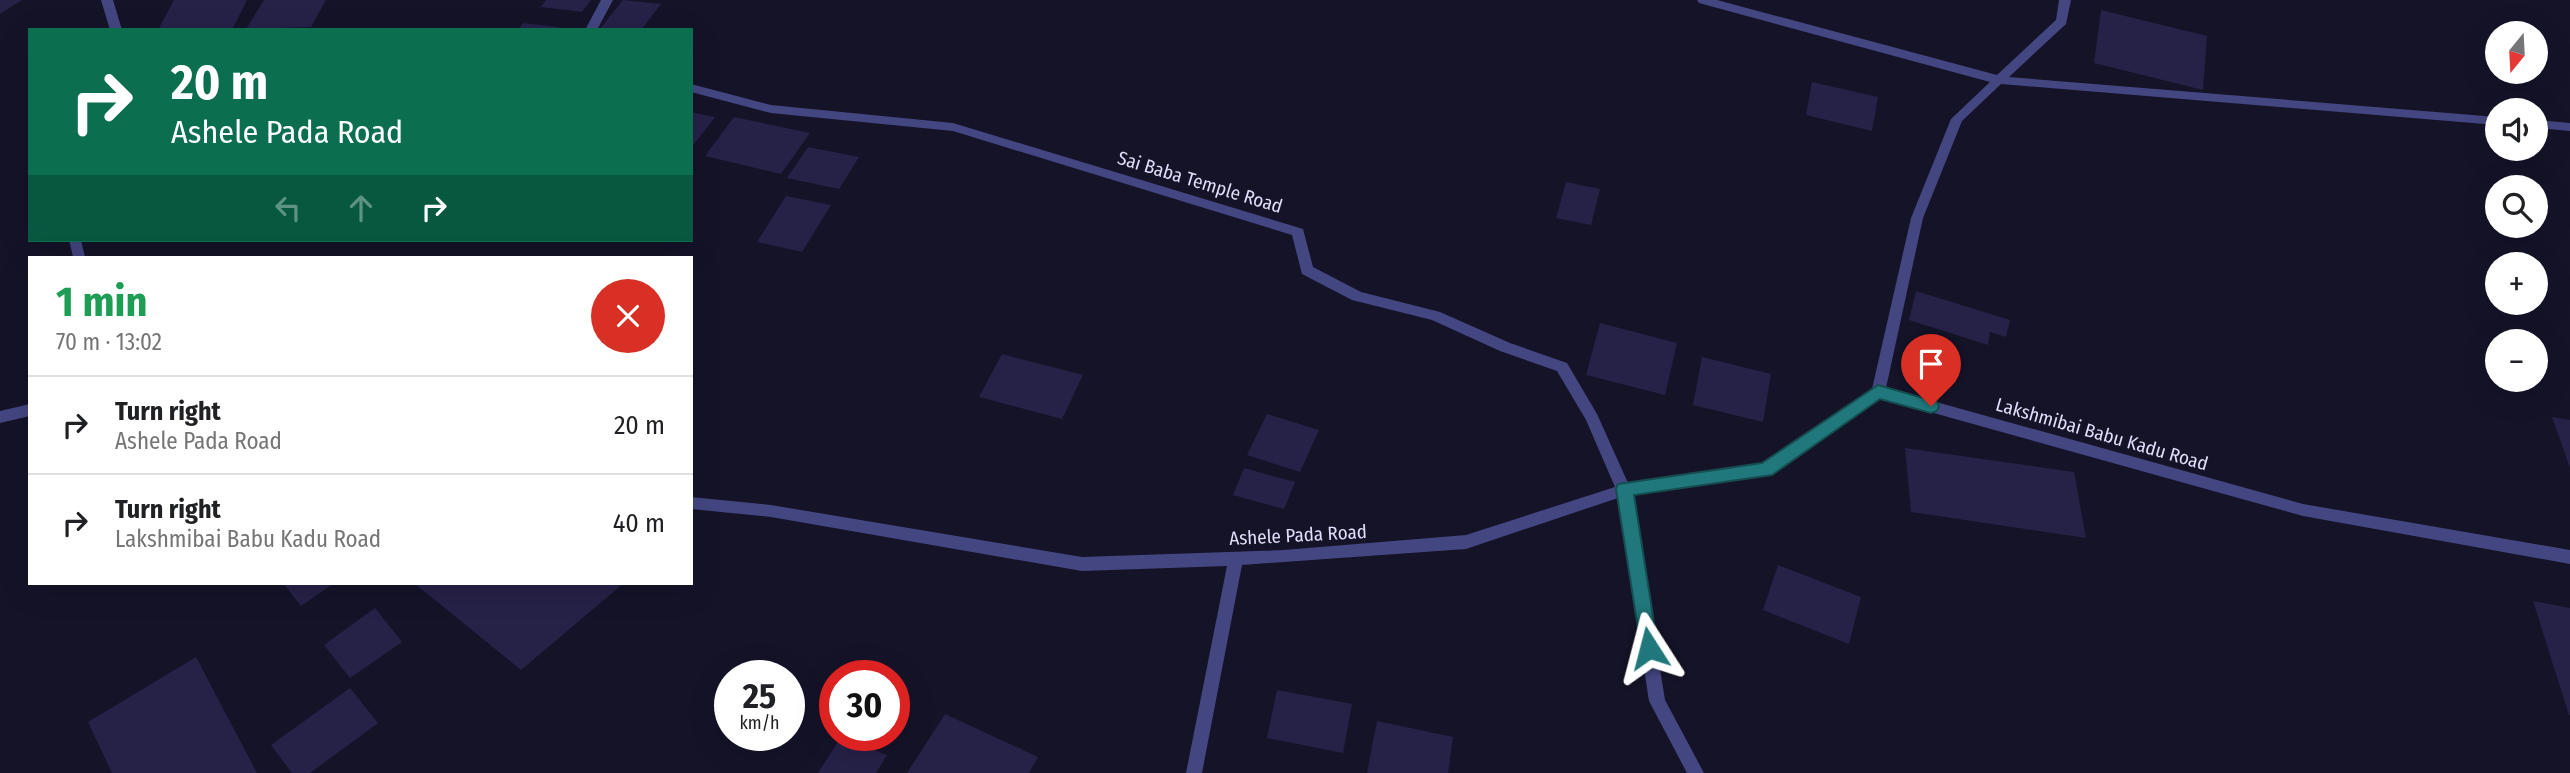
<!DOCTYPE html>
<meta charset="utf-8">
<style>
:root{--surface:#fff;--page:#f6f6f6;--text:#202124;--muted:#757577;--line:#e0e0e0}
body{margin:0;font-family:"Fira Sans Condensed",sans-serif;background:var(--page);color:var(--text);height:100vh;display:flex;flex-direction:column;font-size:26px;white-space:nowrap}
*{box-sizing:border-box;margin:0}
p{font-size:23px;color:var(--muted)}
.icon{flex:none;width:38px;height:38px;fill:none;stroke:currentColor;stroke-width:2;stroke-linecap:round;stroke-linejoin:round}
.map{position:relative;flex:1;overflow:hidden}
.side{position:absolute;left:28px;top:256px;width:665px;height:329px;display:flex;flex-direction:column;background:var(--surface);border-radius:0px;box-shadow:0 7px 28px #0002}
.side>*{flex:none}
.hud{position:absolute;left:28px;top:28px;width:665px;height:214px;border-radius:0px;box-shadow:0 7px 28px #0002;background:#0b6e4f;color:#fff;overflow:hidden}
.needle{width:46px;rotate:198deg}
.fabs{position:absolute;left:2485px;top:21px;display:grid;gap:14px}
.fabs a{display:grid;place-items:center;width:63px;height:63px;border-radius:50%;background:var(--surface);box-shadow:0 7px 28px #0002;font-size:35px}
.speed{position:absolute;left:714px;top:660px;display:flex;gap:14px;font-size:35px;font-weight:700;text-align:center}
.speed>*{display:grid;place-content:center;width:91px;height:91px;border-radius:50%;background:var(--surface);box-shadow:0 7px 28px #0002;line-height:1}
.speed small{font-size:18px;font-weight:400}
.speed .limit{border:10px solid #d22;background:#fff;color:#111}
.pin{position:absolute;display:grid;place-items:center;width:60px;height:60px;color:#fff;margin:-72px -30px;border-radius:50% 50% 50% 0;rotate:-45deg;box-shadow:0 0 7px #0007}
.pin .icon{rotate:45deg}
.me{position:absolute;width:77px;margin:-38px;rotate:351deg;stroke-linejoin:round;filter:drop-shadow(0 0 5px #0008)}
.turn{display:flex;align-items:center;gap:24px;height:147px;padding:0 28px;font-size:32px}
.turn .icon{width:91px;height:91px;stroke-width:2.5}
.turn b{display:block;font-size:49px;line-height:60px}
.lanes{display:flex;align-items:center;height:66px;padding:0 28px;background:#0003;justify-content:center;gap:35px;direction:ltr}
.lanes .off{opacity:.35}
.round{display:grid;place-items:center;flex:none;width:74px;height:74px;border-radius:37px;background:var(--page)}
.overview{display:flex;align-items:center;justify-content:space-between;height:119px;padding:0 28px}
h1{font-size:42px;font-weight:700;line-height:52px;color:#1e9e55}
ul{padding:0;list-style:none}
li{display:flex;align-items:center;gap:21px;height:98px;padding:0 28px;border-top:2px solid var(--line)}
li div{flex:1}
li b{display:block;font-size:26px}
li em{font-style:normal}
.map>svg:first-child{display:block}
.building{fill:#262147}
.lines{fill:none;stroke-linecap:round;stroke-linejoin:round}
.street{fill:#444682;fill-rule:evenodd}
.route{fill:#20787c;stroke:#154e51;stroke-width:2}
.labels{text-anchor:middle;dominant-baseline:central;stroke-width:7;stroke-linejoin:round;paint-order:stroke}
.street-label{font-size:19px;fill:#dfdefb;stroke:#151328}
</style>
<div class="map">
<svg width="2570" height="773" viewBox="0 0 2570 773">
<rect width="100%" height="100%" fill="#151328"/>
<g class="building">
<polygon points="0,0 22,0 0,14"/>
<polygon points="174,0 247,0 232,30 158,30"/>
<polygon points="264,0 326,0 311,27 246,29"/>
<polygon points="546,0 591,0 582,12 541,7"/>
<polygon points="623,0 661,4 641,30 599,30"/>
<polygon points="2101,10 2207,36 2203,90 2094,63"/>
<polygon points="523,23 565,28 565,30 518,30"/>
<polygon points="1812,82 1878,97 1872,131 1806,115"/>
<polygon points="691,112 715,117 691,148"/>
<polygon points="734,117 810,133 781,174 705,156"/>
<polygon points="808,147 859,157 839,189 787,178"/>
<polygon points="1566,182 1600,189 1591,225 1556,218"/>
<polygon points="786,196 831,205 802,252 757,242"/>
<polygon points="1916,291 2010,320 2006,337 1990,332 1988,345 1909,320"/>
<polygon points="1600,323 1677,343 1665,395 1586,375"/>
<polygon points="1002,354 1083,375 1062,419 979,397"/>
<polygon points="1702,357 1771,374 1763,422 1693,405"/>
<polygon points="1267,414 1319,430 1300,472 1247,455"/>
<polygon points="2552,417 2570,420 2570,468"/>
<polygon points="1905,448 2074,472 2086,538 1911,512"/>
<polygon points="1244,468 1295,482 1284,509 1233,495"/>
<polygon points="1778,565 1861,597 1849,644 1763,610"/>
<polygon points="283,583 334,583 301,606"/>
<polygon points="414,583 624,583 521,670"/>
<polygon points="2533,601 2570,608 2570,715 2569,715"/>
<polygon points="375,608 402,642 350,678 324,645"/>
<polygon points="196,657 257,773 112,773 88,722"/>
<polygon points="350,688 378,723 310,773 292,773 271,745"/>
<polygon points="1277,690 1352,704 1343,753 1267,738"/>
<polygon points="945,714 1038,757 1029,773 907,773"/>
<polygon points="1377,721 1453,737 1448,773 1367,773"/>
<polygon points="841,737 887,755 876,773 818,773"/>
</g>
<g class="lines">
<g class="street">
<polygon points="101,0 113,0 122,30 110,30"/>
<polygon points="601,0 613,0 597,30 585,30"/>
<polygon points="1697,0 1717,0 1997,75 2056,20 2059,0 2071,0 2066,24 2009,77 2497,117 2497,125 2001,84 1962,121 1923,218 1886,388 2303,504 2570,550 2570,564 2303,516 1880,398 1771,474 1632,495 1665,700 1704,773 1687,773 1649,701 1618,498 1466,549 1242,565 1202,773 1186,773 1227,566 1082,571 771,517 691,509 691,497 771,505 1082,557 1284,550 1466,535 1615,487 1586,420 1557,371 1500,351 1432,320 1352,300 1302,274 1292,235 953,131 771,113 691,92 691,84 771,105 953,123 1303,229 1313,267 1361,292 1440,312 1510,343 1567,363 1597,414 1628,483 1763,464 1872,389 1911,218 1951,119 1990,82 1699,3"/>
<polygon points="2536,120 2570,123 2570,131 2536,128"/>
<polygon points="69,240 81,240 85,257 73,257"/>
<polygon points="30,404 30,416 0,423 0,411"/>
</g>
</g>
<polygon class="route" points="1878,385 1937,402 1939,406 1937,411 1931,413 1880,399 1772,475 1634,495 1658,648 1655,654 1649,656 1642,654 1616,489 1618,484 1762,463"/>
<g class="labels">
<g class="street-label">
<text transform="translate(1200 182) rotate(17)">Sai Baba Temple Road</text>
<text transform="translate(2102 434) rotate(16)">Lakshmibai Babu Kadu Road</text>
<text transform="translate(1298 535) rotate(-3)">Ashele Pada Road</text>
</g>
</g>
</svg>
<div class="fabs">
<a><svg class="needle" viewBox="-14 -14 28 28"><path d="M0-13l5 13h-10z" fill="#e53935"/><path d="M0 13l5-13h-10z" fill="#757577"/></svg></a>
<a><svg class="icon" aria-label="sound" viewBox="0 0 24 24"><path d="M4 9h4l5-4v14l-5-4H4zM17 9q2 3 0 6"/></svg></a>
<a><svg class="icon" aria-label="search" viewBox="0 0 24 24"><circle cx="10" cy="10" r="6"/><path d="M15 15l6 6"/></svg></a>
<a>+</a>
<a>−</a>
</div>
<div class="speed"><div>25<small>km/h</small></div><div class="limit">30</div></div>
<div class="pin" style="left:1931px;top:406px;background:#d93025"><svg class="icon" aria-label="arrive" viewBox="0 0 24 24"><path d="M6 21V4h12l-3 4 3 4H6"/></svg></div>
<svg class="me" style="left:1649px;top:648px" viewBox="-20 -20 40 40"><path d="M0-17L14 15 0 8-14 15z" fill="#20787c" stroke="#fff" stroke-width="4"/></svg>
<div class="hud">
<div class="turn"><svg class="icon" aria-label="right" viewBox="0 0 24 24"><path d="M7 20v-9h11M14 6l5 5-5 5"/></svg><div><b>20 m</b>Ashele Pada Road</div></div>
<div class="lanes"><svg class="icon off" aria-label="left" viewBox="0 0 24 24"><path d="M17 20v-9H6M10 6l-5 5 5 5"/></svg><svg class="icon off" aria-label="ahead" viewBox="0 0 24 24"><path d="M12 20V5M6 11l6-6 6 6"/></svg><svg class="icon" aria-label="right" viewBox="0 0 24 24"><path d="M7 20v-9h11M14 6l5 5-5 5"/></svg></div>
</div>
<section class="side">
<div class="overview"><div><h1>1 min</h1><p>70 m · 13:02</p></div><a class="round" style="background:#d93025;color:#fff"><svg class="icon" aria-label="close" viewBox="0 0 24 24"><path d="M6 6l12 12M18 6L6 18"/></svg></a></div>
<ul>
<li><svg class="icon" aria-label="right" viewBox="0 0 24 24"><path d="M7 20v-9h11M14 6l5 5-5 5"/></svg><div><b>Turn right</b><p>Ashele Pada Road</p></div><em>20 m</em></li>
<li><svg class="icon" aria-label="right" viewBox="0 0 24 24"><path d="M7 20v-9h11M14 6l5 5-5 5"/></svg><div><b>Turn right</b><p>Lakshmibai Babu Kadu Road</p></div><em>40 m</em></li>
</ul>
</section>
</div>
